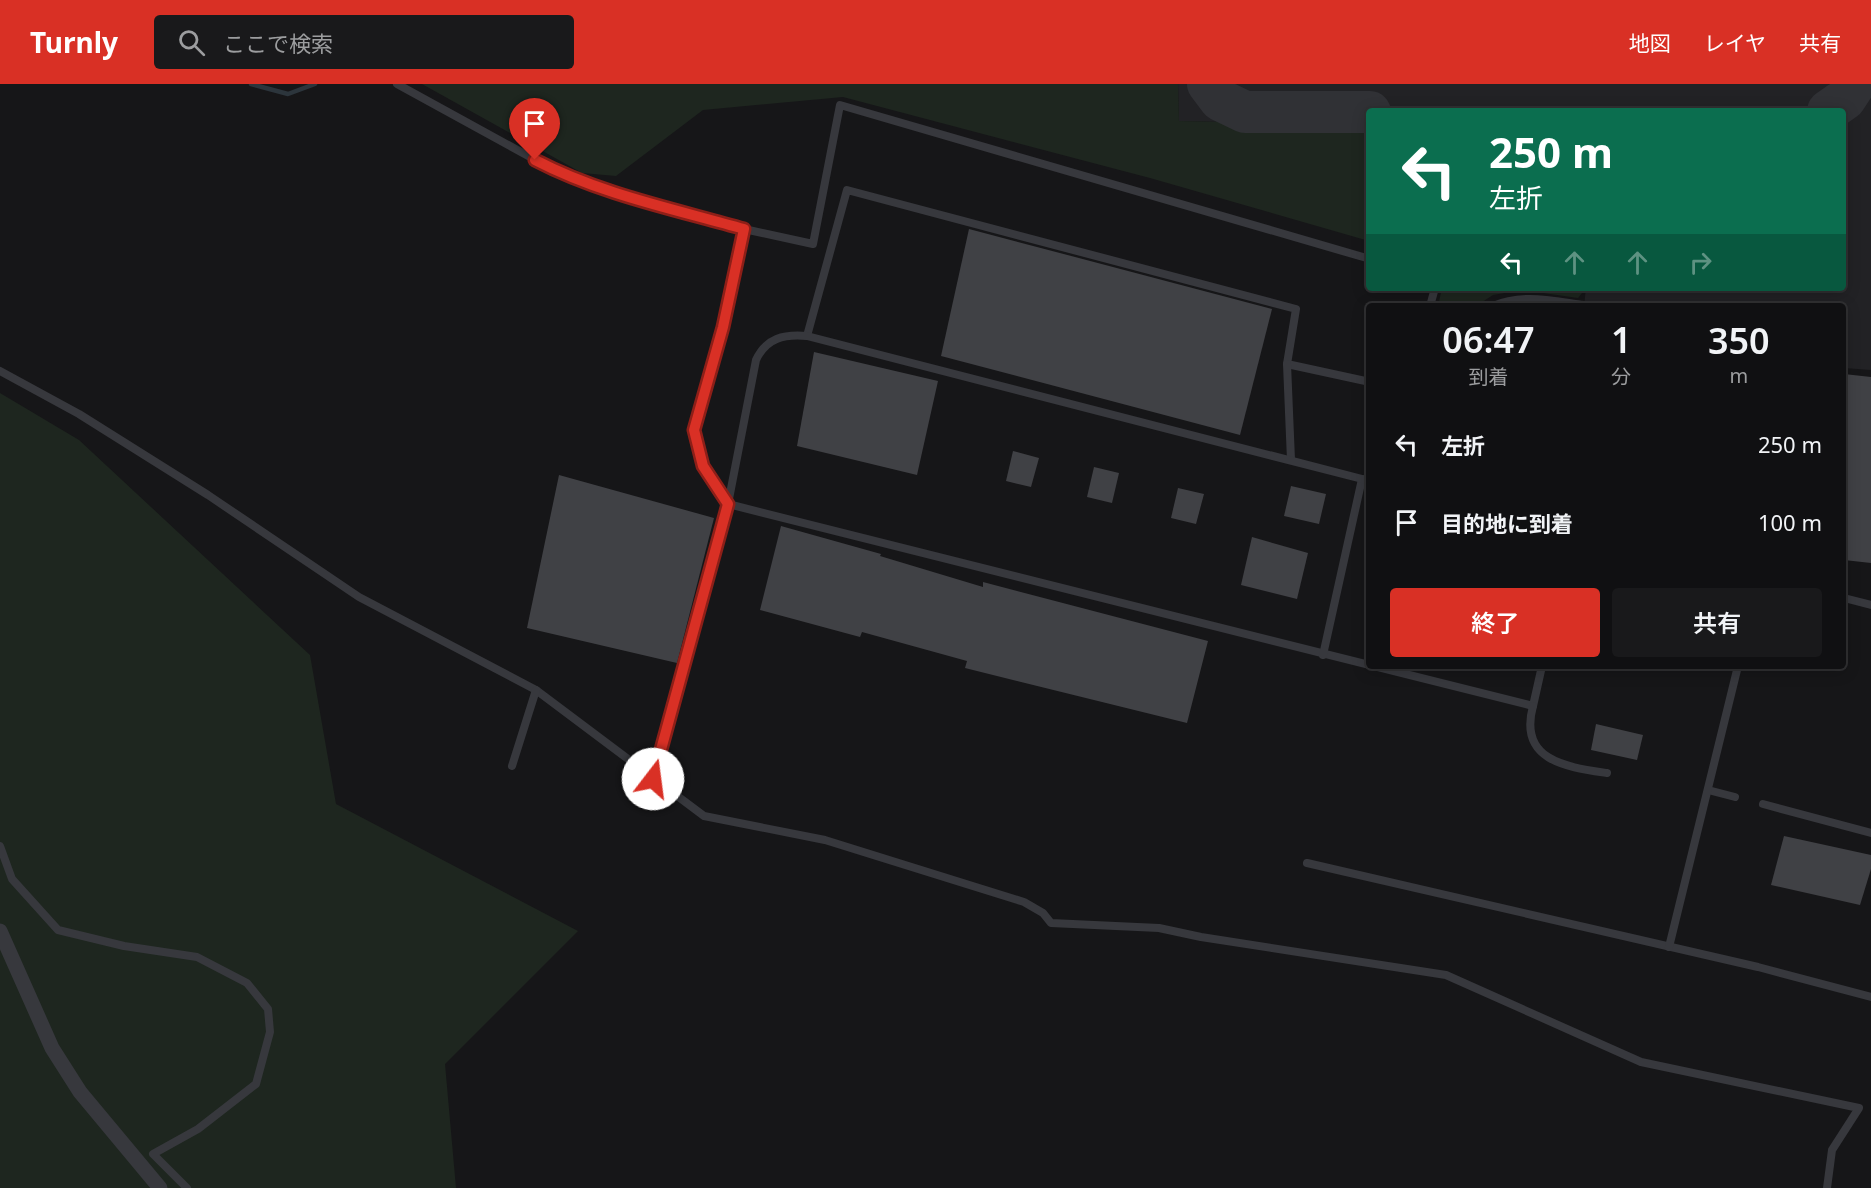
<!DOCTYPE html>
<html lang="ja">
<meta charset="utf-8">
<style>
:root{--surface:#101012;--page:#19191b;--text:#f1f3f6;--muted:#9c9d9f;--line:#303032;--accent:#d93025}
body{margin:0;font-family:"Noto Sans","Noto Sans JP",sans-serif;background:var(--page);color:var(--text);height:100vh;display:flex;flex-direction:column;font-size:22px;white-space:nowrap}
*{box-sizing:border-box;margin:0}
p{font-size:20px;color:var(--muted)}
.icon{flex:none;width:33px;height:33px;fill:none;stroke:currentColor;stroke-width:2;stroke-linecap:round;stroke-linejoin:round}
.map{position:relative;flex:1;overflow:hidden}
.panel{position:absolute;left:1366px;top:219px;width:480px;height:366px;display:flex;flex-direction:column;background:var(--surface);border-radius:6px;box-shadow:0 3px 15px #0003,0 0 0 2px var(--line)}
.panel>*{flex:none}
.guide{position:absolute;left:1366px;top:24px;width:480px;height:183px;border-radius:6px;box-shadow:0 3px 15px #0003,0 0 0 2px var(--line);background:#0b6e4f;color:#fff;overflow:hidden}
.pin{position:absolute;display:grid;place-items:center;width:51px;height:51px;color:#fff;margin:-62px -26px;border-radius:50% 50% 50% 0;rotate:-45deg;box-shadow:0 0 6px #0007}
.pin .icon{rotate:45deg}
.me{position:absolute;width:66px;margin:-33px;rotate:15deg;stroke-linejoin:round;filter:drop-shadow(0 0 4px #0008)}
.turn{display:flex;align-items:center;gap:21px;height:126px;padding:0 24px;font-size:27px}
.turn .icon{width:78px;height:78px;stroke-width:2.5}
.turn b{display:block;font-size:42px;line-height:51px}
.lanes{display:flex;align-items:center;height:57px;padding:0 24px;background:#0003;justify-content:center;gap:30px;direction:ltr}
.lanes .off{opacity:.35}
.eta{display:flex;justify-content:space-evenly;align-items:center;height:102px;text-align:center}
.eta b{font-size:36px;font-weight:600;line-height:42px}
.cta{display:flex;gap:12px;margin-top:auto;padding:12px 24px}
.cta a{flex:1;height:69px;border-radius:6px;background:var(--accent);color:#fff;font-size:24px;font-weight:600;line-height:69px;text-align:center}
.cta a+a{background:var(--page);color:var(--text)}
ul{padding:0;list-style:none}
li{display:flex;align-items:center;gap:18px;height:78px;padding:0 24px}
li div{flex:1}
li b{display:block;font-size:22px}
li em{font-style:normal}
header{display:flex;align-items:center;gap:36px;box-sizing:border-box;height:84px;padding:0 30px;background:var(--accent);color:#fff}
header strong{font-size:28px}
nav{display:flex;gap:33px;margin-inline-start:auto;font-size:21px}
.search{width:420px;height:54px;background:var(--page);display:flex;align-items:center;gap:15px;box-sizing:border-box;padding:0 21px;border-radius:6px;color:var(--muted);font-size:22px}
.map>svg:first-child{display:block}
.built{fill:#222225}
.green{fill:#1e261f}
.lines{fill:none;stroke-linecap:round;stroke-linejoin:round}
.stream{stroke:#2c353c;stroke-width:4.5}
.taxiway{stroke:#303135;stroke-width:42}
.building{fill:#404145}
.service{stroke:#37383d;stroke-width:8}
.minor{stroke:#37383d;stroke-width:15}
.route-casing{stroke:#8d1f18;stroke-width:15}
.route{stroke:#d93025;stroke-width:10}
</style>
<header>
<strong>Turnly</strong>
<div class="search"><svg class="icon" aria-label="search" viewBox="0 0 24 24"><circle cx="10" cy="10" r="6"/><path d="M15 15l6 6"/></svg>ここで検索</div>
<nav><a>地図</a><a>レイヤ</a><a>共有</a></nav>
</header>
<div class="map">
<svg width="1871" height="1104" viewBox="0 0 1871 1104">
<rect width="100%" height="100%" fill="#161618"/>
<polygon class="built" points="1178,0 1871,0 1871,286 1844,284 1844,222 1584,222 1586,204 1844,204 1844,27 1370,27 1369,41 1179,37"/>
<g class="green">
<polygon points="422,0 1178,0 1179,37 1369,41 1369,157 1150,94 843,13 703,26 616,92 582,89"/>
<polygon points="1442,204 1586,204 1578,214 1522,206 1493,211 1476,222 1438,222"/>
<polygon points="0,309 79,356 310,571 336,720 578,847 445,980 456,1104 0,1104"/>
</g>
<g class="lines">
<polyline class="stream" points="251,0 288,10 315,0"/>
<g class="taxiway">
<polyline points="1208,0 1220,16 1245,28 1370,28"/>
<polyline points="1828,27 1845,15 1855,0"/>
</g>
</g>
<g class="building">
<polygon points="969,145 1272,225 1240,351 941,272"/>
<polygon points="814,268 938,297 917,391 797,362"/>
<polygon points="1844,290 1871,293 1871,479 1844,476"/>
<polygon points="1013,367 1039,374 1031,403 1006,397"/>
<polygon points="1094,383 1119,389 1112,419 1087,413"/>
<polygon points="559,391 714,434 677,579 527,544"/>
<polygon points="1291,402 1326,410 1319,440 1284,432"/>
<polygon points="1178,404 1204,410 1196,440 1171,434"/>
<polygon points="781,442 881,470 880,472 983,503 983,498 1208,557 1187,639 965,584 967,577 862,548 860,553 760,526"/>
<polygon points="1252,453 1308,469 1297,515 1241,501"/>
<polygon points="1596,640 1643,651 1637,676 1591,666"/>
<polygon points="1784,752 1871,771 1871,785 1860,821 1771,801"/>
</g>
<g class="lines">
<g class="service">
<polyline points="397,0 563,91 744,145"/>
<polyline points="1370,175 840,21 813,160 744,145 723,243 694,346 703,382 728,420 1533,622 1542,582"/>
<polyline points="1430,222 1435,204"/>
<path d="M1493 222C1522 209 1553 217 1584 221"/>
<polyline points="807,252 847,106 1296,225 1287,280 1370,298"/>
<polyline points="1287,280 1291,376"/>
<polyline points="0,287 79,330 208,411 359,513 536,606 704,732 825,756 1024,818 1043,829 1051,839 1159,844 1201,853 1446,891 1641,978 1859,1024 1832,1066 1827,1104"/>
<polyline points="1844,514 1871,521"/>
<polyline points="1323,571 1362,395"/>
<path d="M1533 622C1518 677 1567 683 1607 689"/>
<polyline points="512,682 536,606"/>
<path d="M653 695 728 420 756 276C766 254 784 250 807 252L1370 397"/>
<polyline points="1708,706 1735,713"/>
<polyline points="1763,720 1871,749"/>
<polyline points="0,762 12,795 58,846 124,862 197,873 247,899 268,925 270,948 256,1000 198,1045 153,1070 187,1104"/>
<polyline points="1307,779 1758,883 1871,913"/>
<polyline points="1669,863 1738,582"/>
</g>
<polyline class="minor" points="0,847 52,964 80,1008 160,1104"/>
</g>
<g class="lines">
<g class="route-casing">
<path id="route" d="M535 76C600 110 674 125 744 145L723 243 694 346 703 382 728 420 653 695"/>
</g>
<use href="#route" class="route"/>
</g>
</svg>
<div class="pin" style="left:535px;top:76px;background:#d93025"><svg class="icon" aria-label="arrive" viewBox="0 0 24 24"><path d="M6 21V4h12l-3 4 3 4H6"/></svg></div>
<svg class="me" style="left:653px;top:695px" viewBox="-20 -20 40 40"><circle r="19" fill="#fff"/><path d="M0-13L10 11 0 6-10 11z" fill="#d93025"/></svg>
<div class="guide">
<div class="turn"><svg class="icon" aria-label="left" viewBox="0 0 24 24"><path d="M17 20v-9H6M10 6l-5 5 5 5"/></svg><div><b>250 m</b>左折</div></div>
<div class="lanes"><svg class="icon" aria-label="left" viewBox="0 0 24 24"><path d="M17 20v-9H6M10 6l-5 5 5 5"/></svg><svg class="icon off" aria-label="ahead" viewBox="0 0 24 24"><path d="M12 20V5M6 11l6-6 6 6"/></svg><svg class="icon off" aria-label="ahead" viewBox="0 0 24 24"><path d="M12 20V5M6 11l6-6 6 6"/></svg><svg class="icon off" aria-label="right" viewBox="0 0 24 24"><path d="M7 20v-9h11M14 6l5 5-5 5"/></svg></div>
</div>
<section class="panel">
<div class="eta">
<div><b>06:47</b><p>到着</p></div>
<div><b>1</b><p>分</p></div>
<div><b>350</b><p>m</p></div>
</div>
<ul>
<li><svg class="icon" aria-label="left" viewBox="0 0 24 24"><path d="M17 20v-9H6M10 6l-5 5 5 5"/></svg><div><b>左折</b></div><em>250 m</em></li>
<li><svg class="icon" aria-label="arrive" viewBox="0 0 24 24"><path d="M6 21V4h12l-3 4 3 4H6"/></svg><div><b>目的地に到着</b></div><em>100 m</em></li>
</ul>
<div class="cta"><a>終了</a><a>共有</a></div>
</section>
</div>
